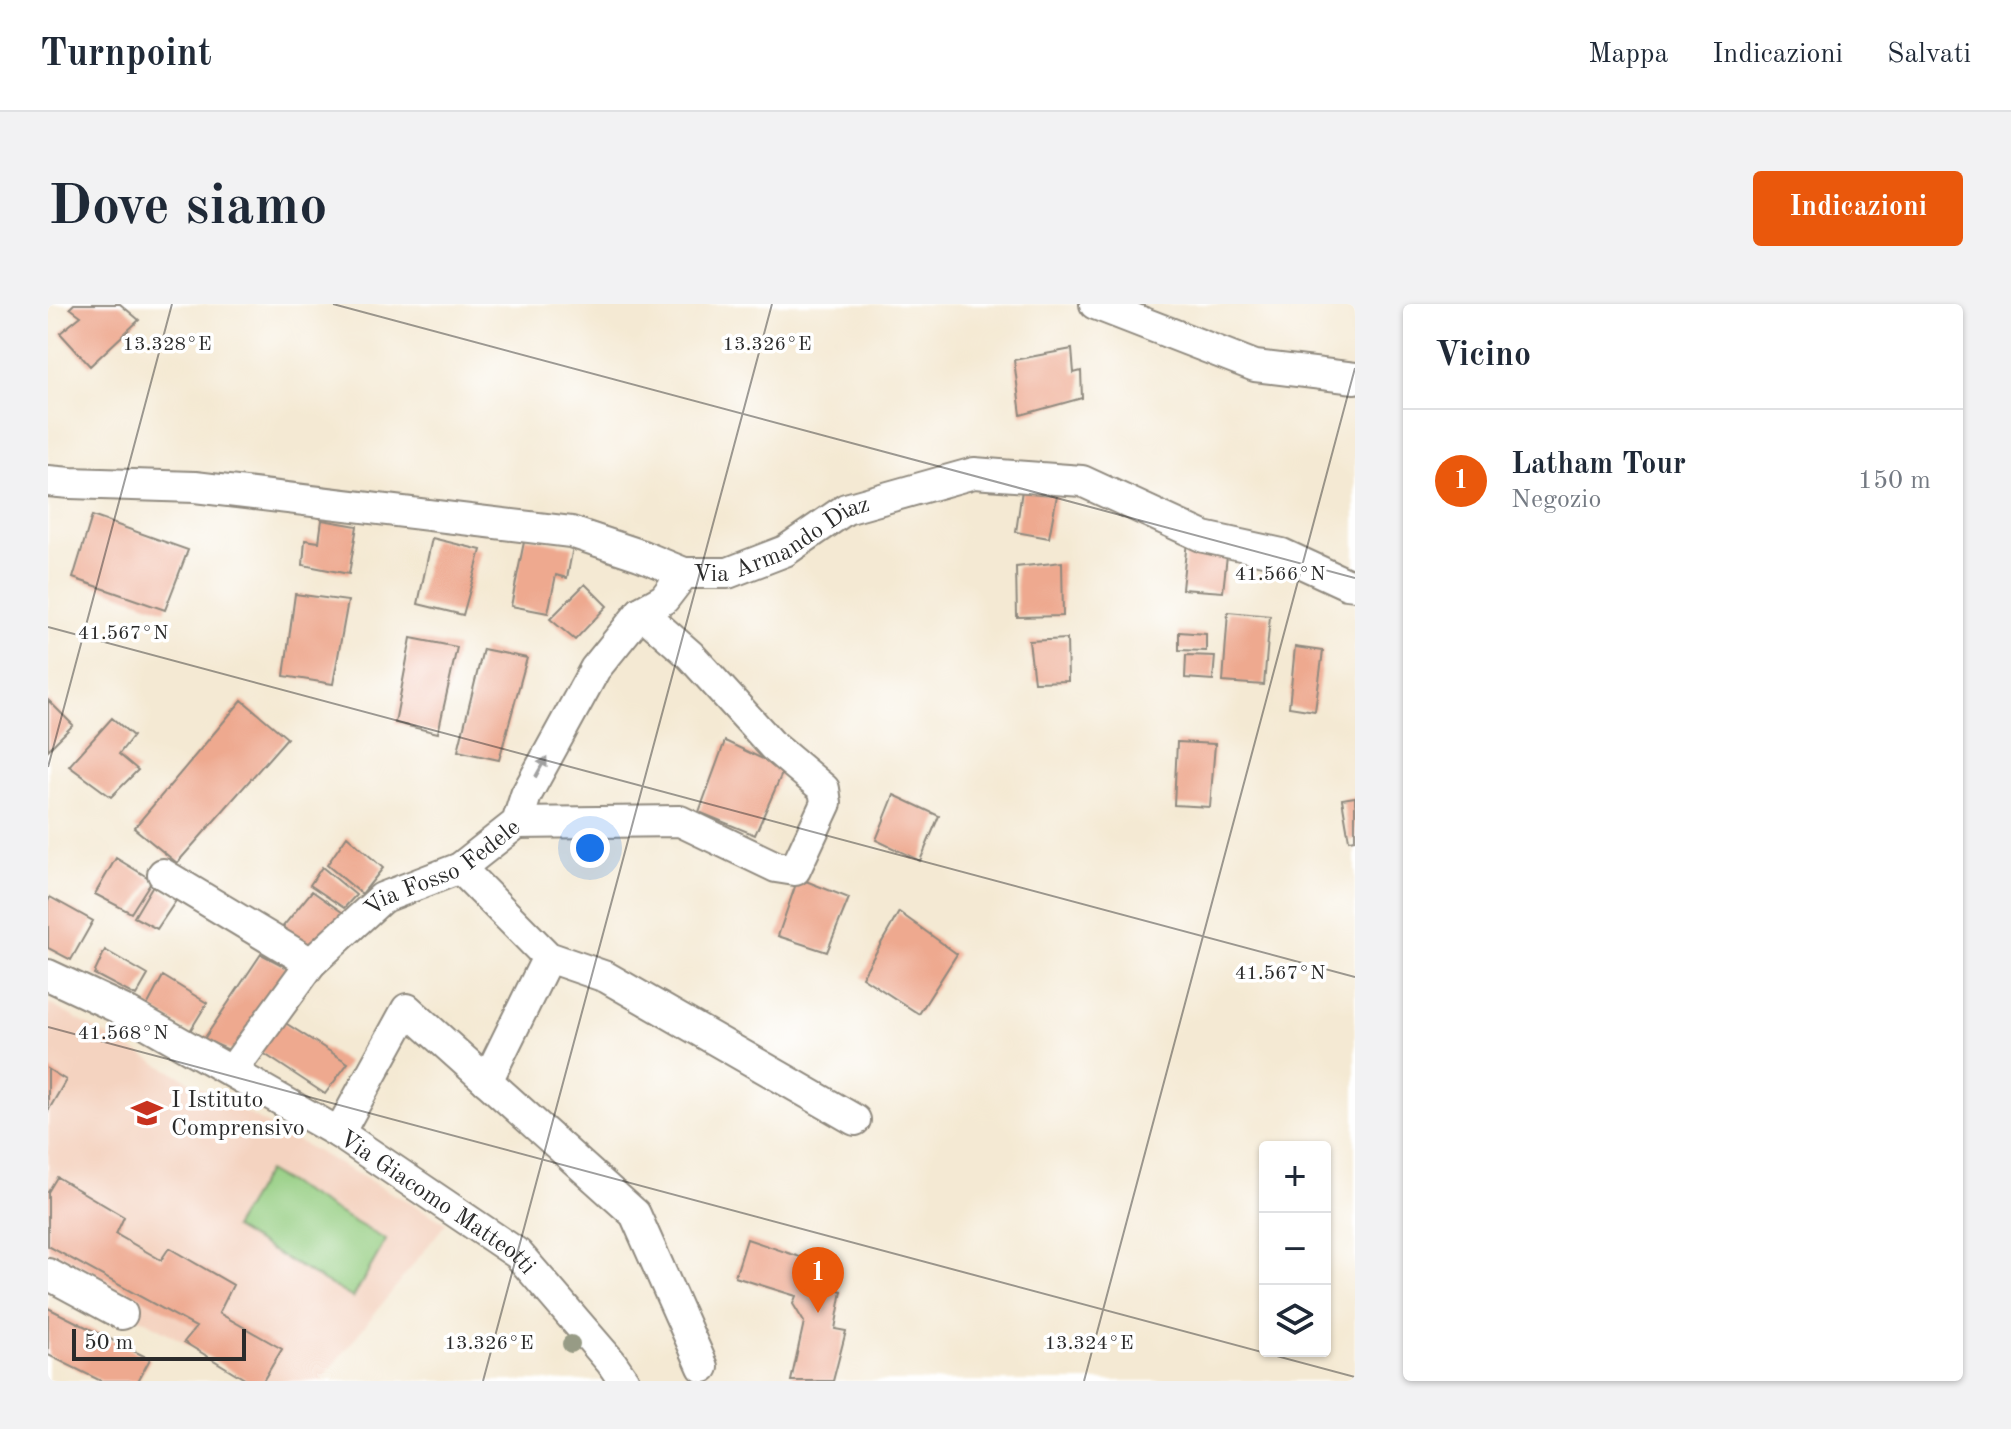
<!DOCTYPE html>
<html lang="it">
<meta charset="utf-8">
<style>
:root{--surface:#fff;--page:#f2f2f3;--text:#1f2937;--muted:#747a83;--line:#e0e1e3;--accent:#ea580c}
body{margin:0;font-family:"Old Standard TT",serif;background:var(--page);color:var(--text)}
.controls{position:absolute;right:24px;bottom:24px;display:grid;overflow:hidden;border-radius:8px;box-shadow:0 2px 6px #0004}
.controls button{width:72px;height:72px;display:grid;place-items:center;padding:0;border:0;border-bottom:2px solid var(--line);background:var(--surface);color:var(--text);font:40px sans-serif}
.scale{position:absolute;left:24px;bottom:20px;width:174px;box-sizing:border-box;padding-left:8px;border:4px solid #2b2b2b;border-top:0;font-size:22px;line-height:28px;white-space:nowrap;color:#2b2b2b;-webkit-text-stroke:6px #fff;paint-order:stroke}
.you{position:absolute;left:542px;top:544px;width:28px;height:28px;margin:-20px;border:6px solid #fff;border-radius:50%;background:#1a73e8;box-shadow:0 0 0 12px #1a73e833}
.badge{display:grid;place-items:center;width:52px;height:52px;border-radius:50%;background:var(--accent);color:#fff;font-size:26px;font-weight:700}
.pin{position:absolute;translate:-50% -66px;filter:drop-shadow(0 2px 4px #0008)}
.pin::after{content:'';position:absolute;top:42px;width:28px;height:24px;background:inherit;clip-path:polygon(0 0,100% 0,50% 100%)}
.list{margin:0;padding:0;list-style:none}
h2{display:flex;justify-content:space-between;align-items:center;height:104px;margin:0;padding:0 32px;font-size:34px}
h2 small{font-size:26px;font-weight:400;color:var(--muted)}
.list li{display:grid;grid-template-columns:52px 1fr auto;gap:24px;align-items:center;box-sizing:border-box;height:144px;padding:0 32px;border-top:2px solid var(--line)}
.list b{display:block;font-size:30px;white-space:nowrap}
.list p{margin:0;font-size:26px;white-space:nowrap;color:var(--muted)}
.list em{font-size:26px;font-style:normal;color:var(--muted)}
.icon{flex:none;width:44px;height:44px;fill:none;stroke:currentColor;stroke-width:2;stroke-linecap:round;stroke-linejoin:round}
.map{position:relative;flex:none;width:1307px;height:1077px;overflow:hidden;border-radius:8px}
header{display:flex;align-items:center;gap:48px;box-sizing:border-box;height:112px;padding:0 40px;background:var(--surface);border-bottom:2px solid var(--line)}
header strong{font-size:38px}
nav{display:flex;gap:44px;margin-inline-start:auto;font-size:28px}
.intro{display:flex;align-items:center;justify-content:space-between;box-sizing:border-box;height:192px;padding:0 48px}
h1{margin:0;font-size:56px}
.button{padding:20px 36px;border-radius:8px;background:var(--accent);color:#fff;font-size:28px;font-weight:700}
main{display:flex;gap:48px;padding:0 48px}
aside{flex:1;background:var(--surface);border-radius:8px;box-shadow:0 2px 6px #0004}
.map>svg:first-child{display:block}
</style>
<header>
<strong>Turnpoint</strong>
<nav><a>Mappa</a><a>Indicazioni</a><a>Salvati</a></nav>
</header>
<div class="intro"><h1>Dove siamo</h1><a class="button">Indicazioni</a></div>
<main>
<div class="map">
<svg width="1307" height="1077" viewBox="0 0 1307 1077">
<rect width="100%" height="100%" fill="#fff"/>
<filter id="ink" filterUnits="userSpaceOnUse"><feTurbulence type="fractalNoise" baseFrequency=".0125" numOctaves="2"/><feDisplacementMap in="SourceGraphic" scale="16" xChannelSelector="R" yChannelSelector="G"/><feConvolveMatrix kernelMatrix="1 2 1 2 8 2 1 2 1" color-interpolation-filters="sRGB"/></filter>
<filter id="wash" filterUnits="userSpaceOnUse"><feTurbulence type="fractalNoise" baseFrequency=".006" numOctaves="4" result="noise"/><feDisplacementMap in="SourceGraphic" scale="32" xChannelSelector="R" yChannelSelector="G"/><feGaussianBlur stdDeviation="1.8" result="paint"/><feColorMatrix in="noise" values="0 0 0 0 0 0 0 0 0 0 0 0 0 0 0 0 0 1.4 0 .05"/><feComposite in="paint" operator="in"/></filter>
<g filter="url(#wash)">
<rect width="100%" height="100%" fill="#f4e9d3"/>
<path fill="#f4d3c0" d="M0,699l398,220 -125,158h-73l-64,-39 -136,-74z"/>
<path fill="#95ce82" stroke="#607c56" stroke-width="2" d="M219,867l119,69 -33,58 -120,-70z"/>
<g id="blocks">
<path fill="#eea98f" d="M26,0h46l19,16 -49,46 -30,-33 21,-17 -11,-8z
M1024,45l2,24 7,-2 1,27 -61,17 -7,-55z
M974,186l35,5 -8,43 -33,-6z
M44,212l96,34 -23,60 -92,-32z
M274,216l35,6 -8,48 -46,-9 2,-25 14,2z
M477,233l48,10 -6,31 -11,-3 -8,38 -37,-7z
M384,234l49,12 -18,65 -45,-11z
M1139,237l41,5 -5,46 -41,-3z
M1014,258l1,54 -46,1 -1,-50z
M537,280l22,22 -32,34 -25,-21z
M247,290l53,7 -15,83 -49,-8z
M1180,308l42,4 -6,69 -41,-3z
M1131,328l27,2v17l-27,-1z
M363,334l46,9 -19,86 -43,-10z
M1019,335l1,42 -34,1 -5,-41z
M1247,343l28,4 -8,60 -26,-4z
M435,345l44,9 -28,102 -41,-9z
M1138,351l29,1 -2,24 -28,-2z
M0,396l25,25 -25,25z
M194,396l45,38 -110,125 -43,-35z
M64,414l21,18 -14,18 19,16 -27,27 -42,-31z
M677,437l59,28 -29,66 -56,-23z
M1129,438l38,2 -5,63 -36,-2z
M846,491l45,21 -19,45 -44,-21z
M1307,493v42l-6,1 -7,-41z
M299,532l36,32 -21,26 -35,-29z
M68,554l36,22 -21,33 -36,-19z
M274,563l34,28 -12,13 -34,-23z
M750,574l51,20 -22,54 -49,-16z
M105,581l24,14 -20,30 -23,-12z
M264,587l34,24 -33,37 -33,-22z
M2,593l43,24 -22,39 -23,-12v-46z
M851,608l58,42 -38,60 -57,-37z
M57,646l43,25 -12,21 -42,-22z
M213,650l38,20 -61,80 -34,-15z
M115,672l44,27 -17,28 -43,-25z
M228,713l72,46 -23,31 -68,-45z
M0,765l18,11 -18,31z
M9,873l67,40 -8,17 45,26 8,-12 64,37 -14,28 63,36 -19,32h-15l-64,-39 12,-15 -148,-81v-54z
M699,935l62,21 -7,19 40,12 -7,38 11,2 -13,50h-42l13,-59 -11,-18 3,-8 -61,-19z
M0,1004l102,51 -12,22h-37l-53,-26z"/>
</g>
</g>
<g filter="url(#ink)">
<use href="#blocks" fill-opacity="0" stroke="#908a7f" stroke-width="2"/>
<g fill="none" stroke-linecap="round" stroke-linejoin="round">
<defs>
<g id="minor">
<path d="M1047,0l160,62 100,12"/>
<path id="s1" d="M0,177l22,2 125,4 376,45 69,23 44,18h44l57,-22 61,-42 128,-36 108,8 122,56 78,17 65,30 8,1"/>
<path d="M469,519l163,-2 96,46 19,3 31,-67 -2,-14 -51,-43 -83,-91 -49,-43"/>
<path d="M412,564l88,89 58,20 249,143"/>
<path d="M115,570l148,89"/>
<path id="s2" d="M0,671l75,35 216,123 179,121 93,108 13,19"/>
<path id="s3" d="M184,767l79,-108 71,-65 78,-30 57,-45 9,-28 69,-126 46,-57 23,-13 20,-26"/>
<path d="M439,777l61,-124"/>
<path d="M291,829l68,-124 228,205 68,153"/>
<path d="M0,970l74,40"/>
</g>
</defs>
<use href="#minor" stroke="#908a7f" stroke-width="34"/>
<use href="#minor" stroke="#fff" stroke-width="30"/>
</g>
<circle fill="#979b85" cx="523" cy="1040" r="9"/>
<defs><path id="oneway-solid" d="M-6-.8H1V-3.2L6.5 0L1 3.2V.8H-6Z" transform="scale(2)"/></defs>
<use fill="#a0a0a0" href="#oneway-solid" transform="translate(493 463) rotate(-61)"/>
</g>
<path fill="none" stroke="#2b2b2b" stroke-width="2" stroke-opacity="0.45" d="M285,0l1022,274M0,323l1307,350M0,463l124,-463M0,723l1307,350M435,1077l289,-1077M1036,1077l271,-1013"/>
<defs>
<symbol id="school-bare" viewBox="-9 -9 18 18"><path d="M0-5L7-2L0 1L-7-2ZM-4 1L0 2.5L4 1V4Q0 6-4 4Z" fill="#c8321e" stroke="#fff" stroke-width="2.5" paint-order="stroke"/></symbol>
</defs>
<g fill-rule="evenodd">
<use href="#school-bare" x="77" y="787" width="44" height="44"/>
</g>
<g text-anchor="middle" stroke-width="7" stroke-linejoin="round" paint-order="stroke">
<g font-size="24" fill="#2b2b2b" stroke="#fff">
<text dy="8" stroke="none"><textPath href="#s1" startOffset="752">Via Armando Diaz</textPath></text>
<text dy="8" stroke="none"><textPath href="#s3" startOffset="298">Via Fosso Fedele</textPath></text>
<text dy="8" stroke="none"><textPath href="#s2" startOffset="452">Via Giacomo Matteotti</textPath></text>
</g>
<g font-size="24" fill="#2b2b2b" stroke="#fff" text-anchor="start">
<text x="123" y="803">I Istituto<tspan x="123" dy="28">Comprensivo</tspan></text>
</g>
</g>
<g font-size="20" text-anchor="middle" fill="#2b2b2b" stroke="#fff" stroke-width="7" stroke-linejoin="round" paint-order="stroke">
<text x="119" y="46">13.328°E</text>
<text x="719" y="46">13.326°E</text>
<text x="1232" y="276">41.566°N</text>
<text x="75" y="335">41.567°N</text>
<text x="1232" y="675">41.567°N</text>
<text x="75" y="735">41.568°N</text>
<text x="441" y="1045">13.326°E</text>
<text x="1041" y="1045">13.324°E</text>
</g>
</svg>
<div class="controls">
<button>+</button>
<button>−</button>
<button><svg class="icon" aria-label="layers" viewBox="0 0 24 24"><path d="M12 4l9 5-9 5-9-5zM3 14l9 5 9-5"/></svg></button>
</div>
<div class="scale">50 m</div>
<div class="you"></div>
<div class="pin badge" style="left:770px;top:1009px">1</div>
</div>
<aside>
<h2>Vicino<small></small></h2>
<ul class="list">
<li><span class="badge">1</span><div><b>Latham Tour</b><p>Negozio</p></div><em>150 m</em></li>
</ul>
</aside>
</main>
